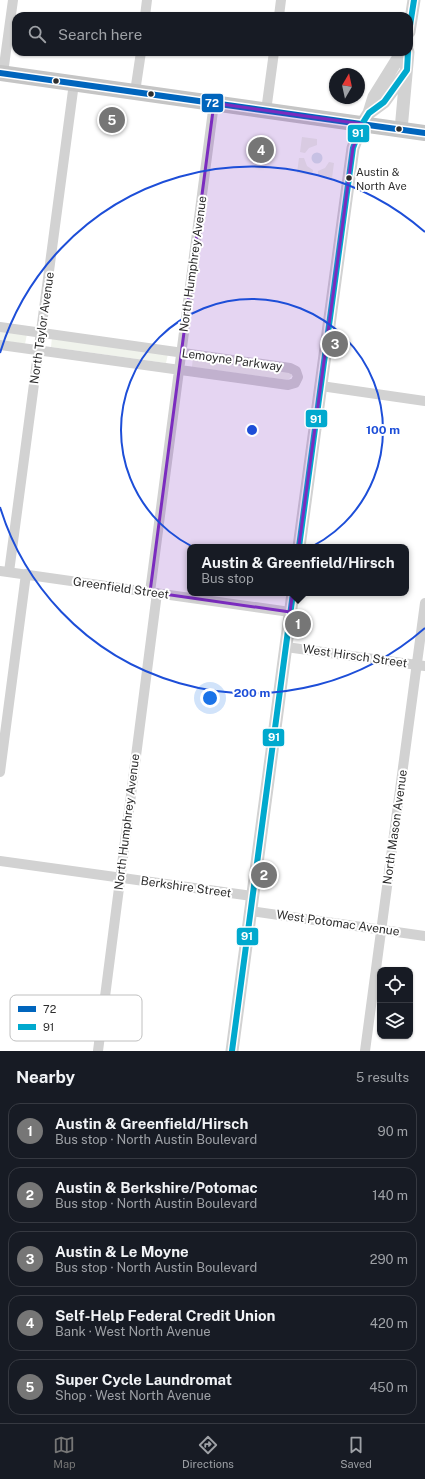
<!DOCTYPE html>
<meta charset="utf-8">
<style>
:root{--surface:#171b24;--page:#20242c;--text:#f1f3f6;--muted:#9ea1a6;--line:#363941;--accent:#767676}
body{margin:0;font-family:"Public Sans",sans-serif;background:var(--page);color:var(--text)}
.controls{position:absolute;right:12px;bottom:12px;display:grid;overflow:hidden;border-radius:8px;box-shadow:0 1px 3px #0004}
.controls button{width:36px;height:36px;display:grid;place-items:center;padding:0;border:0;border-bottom:1px solid var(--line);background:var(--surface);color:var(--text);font:20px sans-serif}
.compass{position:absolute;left:329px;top:68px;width:36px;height:36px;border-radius:50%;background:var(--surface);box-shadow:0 1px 3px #0004;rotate:9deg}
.you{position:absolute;left:210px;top:698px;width:14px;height:14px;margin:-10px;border:3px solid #fff;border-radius:50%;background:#1a73e8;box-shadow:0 0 0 6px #1a73e833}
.badge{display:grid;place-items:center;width:26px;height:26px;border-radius:50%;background:var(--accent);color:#fff;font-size:13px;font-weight:700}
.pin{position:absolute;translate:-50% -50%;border:2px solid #fff;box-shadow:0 1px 4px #0006}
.popup{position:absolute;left:187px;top:544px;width:222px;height:52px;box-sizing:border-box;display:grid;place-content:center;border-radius:8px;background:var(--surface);filter:drop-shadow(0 1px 3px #0005);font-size:13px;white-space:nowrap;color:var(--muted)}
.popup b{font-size:15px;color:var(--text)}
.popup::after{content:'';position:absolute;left:50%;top:100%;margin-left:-8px;border:8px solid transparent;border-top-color:var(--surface)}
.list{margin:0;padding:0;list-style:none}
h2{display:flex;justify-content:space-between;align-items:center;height:52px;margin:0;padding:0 16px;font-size:17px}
h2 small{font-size:13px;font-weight:400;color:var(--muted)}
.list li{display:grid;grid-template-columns:26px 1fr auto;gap:12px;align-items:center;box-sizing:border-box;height:56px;margin:0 8px 8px;padding:0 8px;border:1px solid var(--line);border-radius:12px}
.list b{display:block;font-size:15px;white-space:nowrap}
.list p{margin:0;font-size:13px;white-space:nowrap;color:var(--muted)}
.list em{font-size:13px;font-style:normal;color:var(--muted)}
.icon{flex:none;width:22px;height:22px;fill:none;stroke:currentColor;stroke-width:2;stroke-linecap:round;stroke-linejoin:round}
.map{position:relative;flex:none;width:425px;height:1051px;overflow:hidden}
.search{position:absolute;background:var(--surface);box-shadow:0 1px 3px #0004;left:12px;right:12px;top:12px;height:44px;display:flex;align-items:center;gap:10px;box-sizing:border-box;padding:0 14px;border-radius:12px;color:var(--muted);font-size:15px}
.sheet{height:372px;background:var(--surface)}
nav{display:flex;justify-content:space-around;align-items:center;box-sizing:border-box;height:56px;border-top:1px solid var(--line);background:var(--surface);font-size:11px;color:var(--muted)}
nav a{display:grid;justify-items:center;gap:2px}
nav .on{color:var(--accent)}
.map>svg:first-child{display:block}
</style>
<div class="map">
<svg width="425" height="1051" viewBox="0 0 425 1051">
<rect width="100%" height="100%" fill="#fff"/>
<path fill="#f0f3ec" d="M302,137l15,2v6l-8,3 -4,5 -5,-1z
M299,158h5l3,8 6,4 -1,5 -15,-2z
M329,162l5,1 -2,15 -14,-3v-4l7,-3z
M0,330l27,4 -2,10 -25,-4z
M52,337l116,17 -2,9 -115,-16z
M193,357l97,14 2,5 -4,4 -96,-13z"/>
<path fill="#dae6ee" d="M311.5 158a5.5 5.5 0 1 1 11 0a5.5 5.5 0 1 1-11 0Z"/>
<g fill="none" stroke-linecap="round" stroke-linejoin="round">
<path stroke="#d2d2d2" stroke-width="10" d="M145,16l2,-16
M279,16l2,-16
M3,73l10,-73
M135,92l6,-40
M266,111l8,-59
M0,327l290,41 6,3 2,6 -3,6 -7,2 -288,-40
M321,386l104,15
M0,571l290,41
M9,572l65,-489
M150,592l64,-489
M286,647l139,19
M0,772l26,-198
M0,861l252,35
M250,911l175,25
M98,1051l59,-458
M365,1051l60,-448"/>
<path stroke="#d2d2d2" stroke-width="13" d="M409,32l5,-32
M369,113l15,-11 21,-29
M401,130l7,-78
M299,547l54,-399 9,-24 7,-11 5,-16 28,-45
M232,1051l61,-458"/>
<path stroke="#c5c5c5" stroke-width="16" d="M0,73l425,60"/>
<defs>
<path id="bus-1" d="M0,73l425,60"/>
<path id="bus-2" d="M409,32l5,-32
M299,547l54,-399 9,-24 7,-11 15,-11 23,-32 1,-18
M232,1051l61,-458"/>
</defs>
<use href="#bus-1" stroke="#fff" stroke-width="9"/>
<use href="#bus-2" stroke="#fff" stroke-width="9"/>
<use href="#bus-1" stroke="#0065bd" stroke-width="6"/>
<use href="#bus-2" stroke="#00a9ce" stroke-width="6"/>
</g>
<path fill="#7b2cbf" fill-opacity="0.2" stroke="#7b2cbf" stroke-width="3" stroke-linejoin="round" d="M214,103l148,21 -9,24 -63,464 -140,-20z"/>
<g fill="none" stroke="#1d4ed8" stroke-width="2">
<circle cx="252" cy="430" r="131"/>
<path d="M425 628A263 263 0 0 1 0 507M0 353A263 263 0 0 1 425 232"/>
</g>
<g fill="#2d2d2d" stroke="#fff" stroke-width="1.5">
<circle cx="56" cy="81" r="3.5"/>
<circle cx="151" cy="94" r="3.5"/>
<circle cx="399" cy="129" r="3.5"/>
<circle cx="349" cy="178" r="3.5"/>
</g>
<g text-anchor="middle" stroke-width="4" stroke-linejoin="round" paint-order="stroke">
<g font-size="11" fill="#2d2d2d" stroke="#fff" text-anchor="start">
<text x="356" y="176">Austin &amp;<tspan x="356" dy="14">North Ave</tspan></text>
</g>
<g font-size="12" fill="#2d2d2d" stroke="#fff">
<text transform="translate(193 264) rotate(-82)" y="4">North Humphrey Avenue</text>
<text transform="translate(42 328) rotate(-82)" y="4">North Taylor Avenue</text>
<text transform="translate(232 360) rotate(8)" y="4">Lemoyne Parkway</text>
<text transform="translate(121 588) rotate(8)" y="4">Greenfield Street</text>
<text transform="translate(355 656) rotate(8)" y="4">West Hirsch Street</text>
<text transform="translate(127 822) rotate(-83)" y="4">North Humphrey Avenue</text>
<text transform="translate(395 827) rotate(-82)" y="4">North Mason Avenue</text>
<text transform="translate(186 887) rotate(8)" y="4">Berkshire Street</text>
<text transform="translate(338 923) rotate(8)" y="4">West Potomac Avenue</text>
</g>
</g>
<rect x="10" y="995" width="132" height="46" rx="6" fill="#fff" stroke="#c0c0c0" stroke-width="1"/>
<rect x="18" y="1006" width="18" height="6" fill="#0065bd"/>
<rect x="18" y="1024" width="18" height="6" fill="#00a9ce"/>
<g font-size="11" fill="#2d2d2d">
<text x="43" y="1013">72</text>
<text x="43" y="1031">91</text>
</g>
<circle cx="252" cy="430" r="6" fill="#1d4ed8" stroke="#fff" stroke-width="2"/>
<g font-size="12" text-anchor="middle" font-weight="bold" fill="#1d4ed8" stroke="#fff" stroke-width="4" stroke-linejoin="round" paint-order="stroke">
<text x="383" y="434">100 m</text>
<text x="252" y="697">200 m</text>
</g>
<g stroke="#fff" stroke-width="1.5">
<rect x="201" y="93" width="23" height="20" rx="4" fill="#0065bd"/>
<rect x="347" y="124" width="23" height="19" rx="4" fill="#00a9ce"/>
<rect x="305" y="409" width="23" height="19" rx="4" fill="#00a9ce"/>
<rect x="262" y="728" width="23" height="19" rx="4" fill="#00a9ce"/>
<rect x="236" y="927" width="23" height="19" rx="4" fill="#00a9ce"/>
</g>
<g font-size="11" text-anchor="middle" font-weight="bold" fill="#fff">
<text x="212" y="107">72</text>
<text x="358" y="137">91</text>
<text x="316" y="423">91</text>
<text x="274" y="741">91</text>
<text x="247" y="940">91</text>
</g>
</svg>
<div class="controls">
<button><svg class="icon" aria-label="locate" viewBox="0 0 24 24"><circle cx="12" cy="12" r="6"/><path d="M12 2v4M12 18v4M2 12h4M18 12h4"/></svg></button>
<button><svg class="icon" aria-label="layers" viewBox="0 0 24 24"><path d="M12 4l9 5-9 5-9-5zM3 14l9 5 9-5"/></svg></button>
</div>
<svg class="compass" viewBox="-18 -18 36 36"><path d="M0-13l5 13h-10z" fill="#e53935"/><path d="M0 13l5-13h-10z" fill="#9ea1a6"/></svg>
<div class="you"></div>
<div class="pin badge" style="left:298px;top:624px">1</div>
<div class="popup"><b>Austin &amp; Greenfield/Hirsch</b>Bus stop</div>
<div class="pin badge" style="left:264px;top:875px">2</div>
<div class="pin badge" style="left:335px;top:344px">3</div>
<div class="pin badge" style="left:261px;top:150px">4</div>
<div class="pin badge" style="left:112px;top:120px">5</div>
<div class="search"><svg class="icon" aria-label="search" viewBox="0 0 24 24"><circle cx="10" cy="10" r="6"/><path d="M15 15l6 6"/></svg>Search here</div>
</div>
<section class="sheet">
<h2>Nearby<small>5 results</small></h2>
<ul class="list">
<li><span class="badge">1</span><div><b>Austin &amp; Greenfield/Hirsch</b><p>Bus stop · North Austin Boulevard</p></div><em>90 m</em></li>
<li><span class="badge">2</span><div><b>Austin &amp; Berkshire/Potomac</b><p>Bus stop · North Austin Boulevard</p></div><em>140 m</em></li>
<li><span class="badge">3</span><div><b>Austin &amp; Le Moyne</b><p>Bus stop · North Austin Boulevard</p></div><em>290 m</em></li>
<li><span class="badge">4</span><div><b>Self-Help Federal Credit Union</b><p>Bank · West North Avenue</p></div><em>420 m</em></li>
<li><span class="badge">5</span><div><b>Super Cycle Laundromat</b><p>Shop · West North Avenue</p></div><em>450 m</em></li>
</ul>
</section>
<nav>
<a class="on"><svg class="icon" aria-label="map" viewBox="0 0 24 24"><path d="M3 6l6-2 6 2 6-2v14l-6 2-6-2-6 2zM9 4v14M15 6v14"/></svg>Map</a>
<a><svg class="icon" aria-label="directions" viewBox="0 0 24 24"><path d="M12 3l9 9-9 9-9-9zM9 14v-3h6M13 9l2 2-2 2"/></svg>Directions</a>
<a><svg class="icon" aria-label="saved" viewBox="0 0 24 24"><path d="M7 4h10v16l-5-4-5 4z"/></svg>Saved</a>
</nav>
